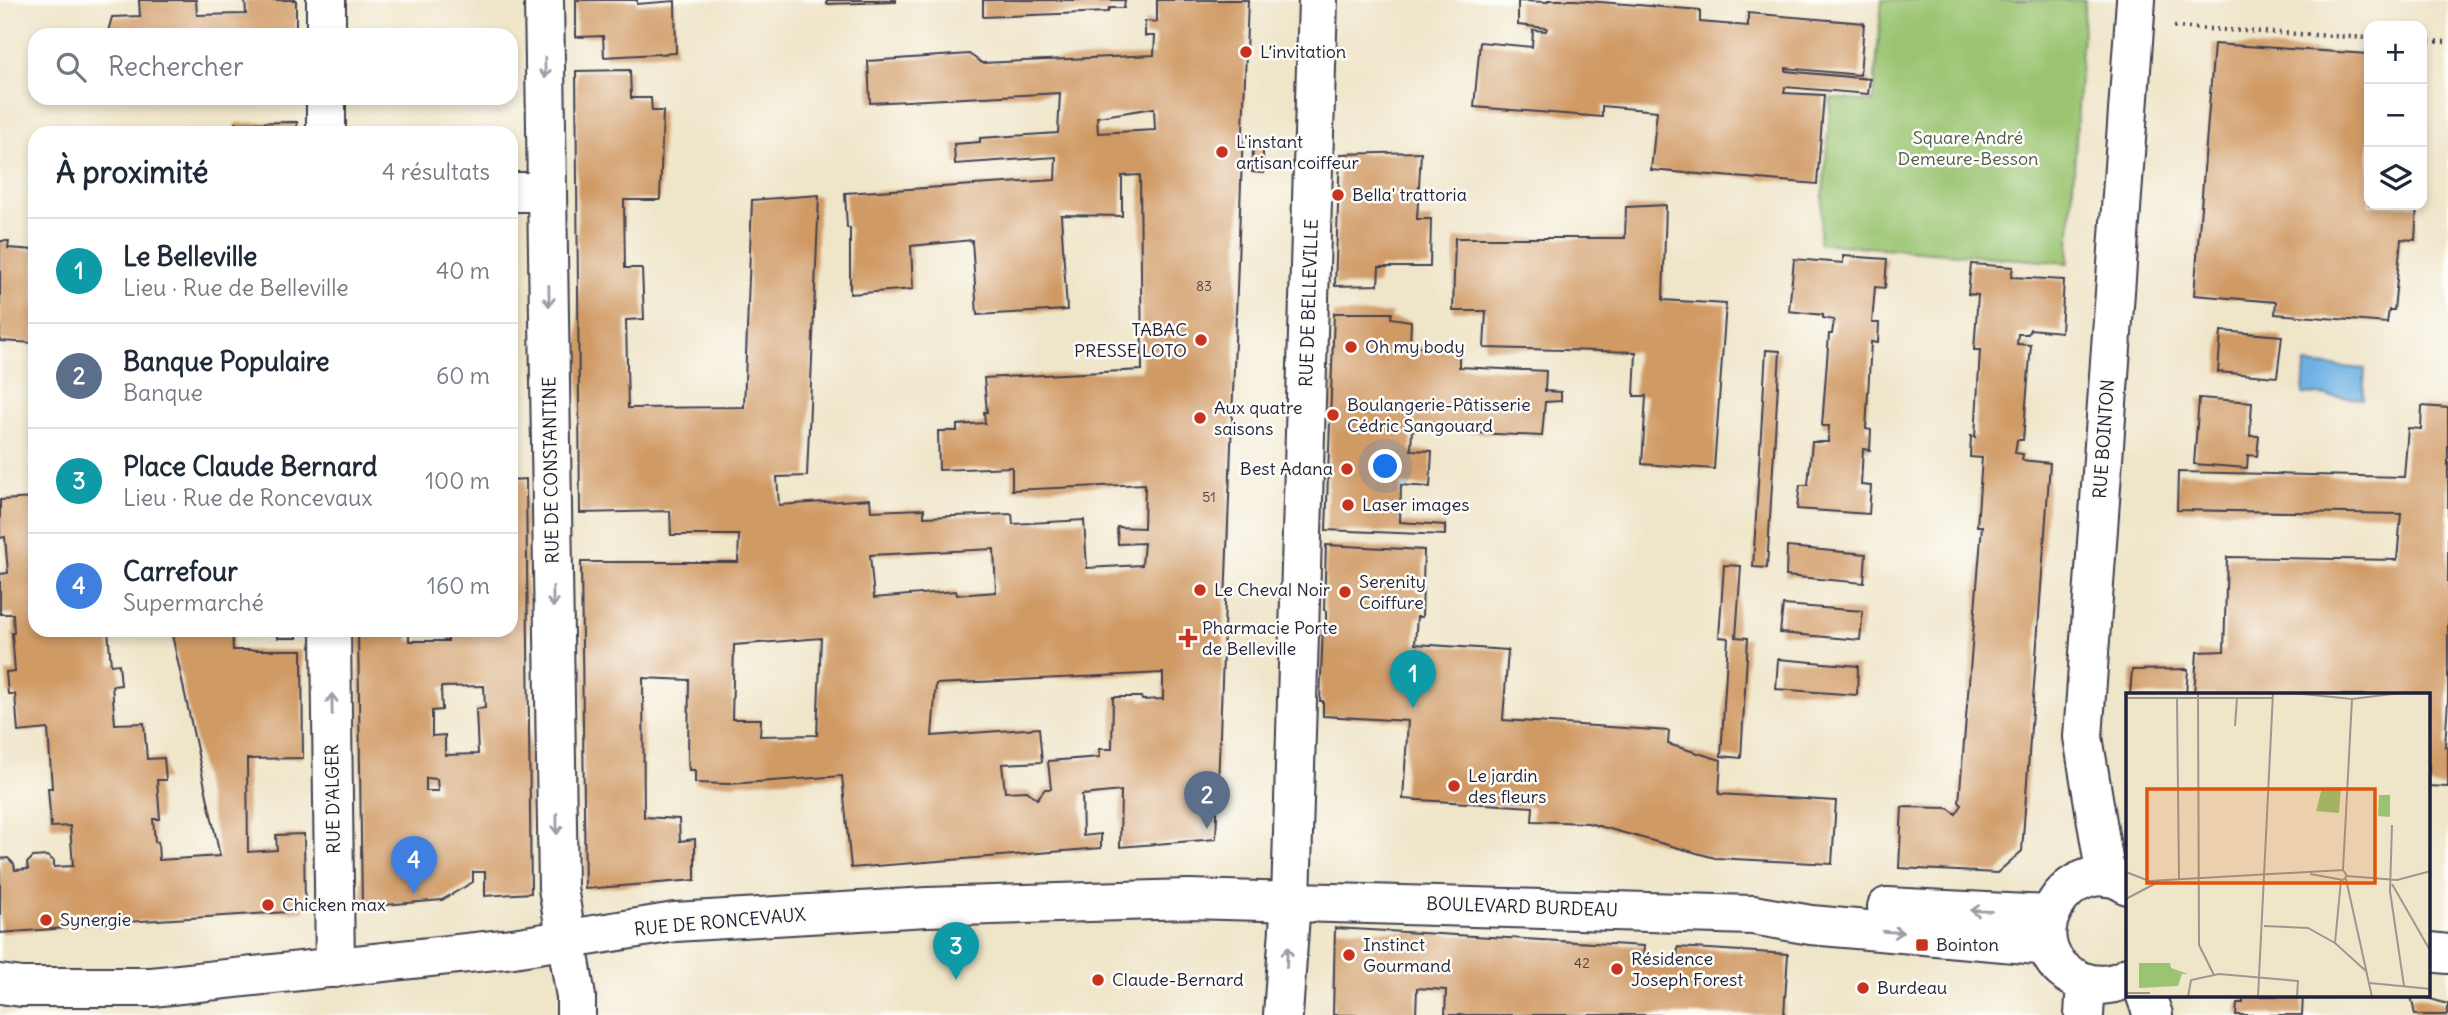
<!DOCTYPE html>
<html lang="fr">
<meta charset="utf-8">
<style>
:root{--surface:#fff;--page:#f2f2f3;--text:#1f2937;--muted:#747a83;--line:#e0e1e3;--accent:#c8321e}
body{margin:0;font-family:Delius,sans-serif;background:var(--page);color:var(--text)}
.controls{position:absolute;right:21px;top:21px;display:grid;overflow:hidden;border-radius:14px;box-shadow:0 4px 10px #0003}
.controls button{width:63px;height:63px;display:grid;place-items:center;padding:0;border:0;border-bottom:2px solid var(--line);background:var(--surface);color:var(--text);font:35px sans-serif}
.you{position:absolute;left:1386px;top:467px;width:24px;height:24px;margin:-18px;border:5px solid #fff;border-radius:50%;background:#1a73e8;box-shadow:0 0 0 10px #1a73e833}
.badge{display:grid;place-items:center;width:46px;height:46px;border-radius:50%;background:var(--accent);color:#fff;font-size:23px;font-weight:700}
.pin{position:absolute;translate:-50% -58px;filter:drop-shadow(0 2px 4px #0008)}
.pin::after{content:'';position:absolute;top:37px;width:24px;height:21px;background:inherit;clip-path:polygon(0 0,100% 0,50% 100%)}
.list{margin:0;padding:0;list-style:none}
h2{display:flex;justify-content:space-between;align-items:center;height:91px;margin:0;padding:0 28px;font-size:30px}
h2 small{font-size:23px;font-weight:400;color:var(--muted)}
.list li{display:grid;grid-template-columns:46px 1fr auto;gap:21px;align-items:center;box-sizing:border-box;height:105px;padding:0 28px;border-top:2px solid var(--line)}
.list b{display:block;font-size:26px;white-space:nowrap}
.list p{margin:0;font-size:23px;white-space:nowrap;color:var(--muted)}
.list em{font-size:23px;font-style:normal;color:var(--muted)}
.icon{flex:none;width:38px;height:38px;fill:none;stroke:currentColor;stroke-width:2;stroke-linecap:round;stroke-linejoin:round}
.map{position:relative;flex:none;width:2448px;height:1015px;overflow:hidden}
.search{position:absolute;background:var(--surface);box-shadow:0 4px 10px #0003;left:28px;top:28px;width:490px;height:77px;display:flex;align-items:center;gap:18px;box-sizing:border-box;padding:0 24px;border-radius:21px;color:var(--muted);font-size:26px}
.panel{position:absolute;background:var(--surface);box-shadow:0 4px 10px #0003;left:28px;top:126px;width:490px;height:511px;border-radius:21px}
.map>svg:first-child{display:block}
</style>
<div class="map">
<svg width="2448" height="1015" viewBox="0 0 2448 1015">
<rect width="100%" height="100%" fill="#fdfcf7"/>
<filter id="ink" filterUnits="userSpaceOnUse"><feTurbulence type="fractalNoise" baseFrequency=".0143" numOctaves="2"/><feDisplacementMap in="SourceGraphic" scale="14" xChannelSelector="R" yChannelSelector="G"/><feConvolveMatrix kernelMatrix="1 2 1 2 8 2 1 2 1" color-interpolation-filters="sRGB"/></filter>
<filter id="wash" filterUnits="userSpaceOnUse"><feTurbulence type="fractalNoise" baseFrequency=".00686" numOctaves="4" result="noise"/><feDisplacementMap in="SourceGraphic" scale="28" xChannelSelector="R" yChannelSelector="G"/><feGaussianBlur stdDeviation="1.57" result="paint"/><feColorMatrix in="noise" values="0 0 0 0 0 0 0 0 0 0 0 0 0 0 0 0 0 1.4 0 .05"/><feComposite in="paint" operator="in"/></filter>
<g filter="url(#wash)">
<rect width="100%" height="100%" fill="#efe5c9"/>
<path fill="#9ac471" stroke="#5e7356" stroke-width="2" d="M1882,0h203l-17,263 -249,-20 12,-145 42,4z"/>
<path fill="#6db1e3" stroke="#486a8f" stroke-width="2" d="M2305,364l60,5 -2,30 -60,-5z"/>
<g id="blocks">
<path fill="#d09a65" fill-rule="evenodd" d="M139,0h57l1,15 49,-1 -1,-14h51v35h-189l5,-18 28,-1z
M576,0h61v4l38,-3 1,52 -72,4 -1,-21 -27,1z
M827,0h69v2l-69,2z
M983,0h142l-1,8h-15l-1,4 -125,5z
M1157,0h91l-32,839 -96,8 1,-56 -39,4 1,41 18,-2v14l-250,20 -9,-92 -113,8 -34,-1v-13h-6l-1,-14 1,-76 -46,-2 1,139 35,2 1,22 15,-2v41l-110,9 -4,-327h157l1,-27h-68l-1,-24 -90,2 -4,-442 54,-1 1,28h20l1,13h11l-3,89h-36l1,68h17l2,51 -18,1 2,88 116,-1 8,-207 67,-5 -12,281 -30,1 2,28 91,-6 1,12 53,-2v8l88,-3 1,10 71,-4 3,48 55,-3 2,-22 -26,1 -1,-17 27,1 1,-44 -133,6v-23l-73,3 -1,-39h19v-6l28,-2 -1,-11h3l-3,-34 158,-8 -2,-195 -18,1v40l-61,-1 6,95 -90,5 -5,-75 -61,6 2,43 -63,5v-66h-3l-2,-35 210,-13 1,-23 -101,7 -1,-20 26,-2v-4l78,-5 2,-40 -190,10 -2,-42 101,-7 13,9 172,-8 1,-19h-10v-15l12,1zM1154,108l1,22 -57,3 -1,-16zM994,549l2,43 -39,3 -1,-4 -82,7 -4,-43zM821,638l-4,97 -57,1 1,-17h-29l2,-74zM1163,673v26l-21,1 -1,-3h-28l-1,52h-13l1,8 -52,4 3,28h-6l-8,10 -10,-8 -22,1 -3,-28 40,-2 -3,-34 -107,8 4,-52z
M1548,0h27l125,10v12l48,4v-13l116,10 -4,52 -74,-7v3l84,8 -2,15 -83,-7 -1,6 40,2 -7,89 -166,-14 6,-59 -55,-5v11l-128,-10 6,-65 52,5 1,-17 13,1 1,-3 -29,-3v-24l30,1z
M2214,44l155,10v151h48l-2,35 -14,-1 -7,71h-5l-2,13 -112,-9 1,-12 -82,-7z
M297,122v11h-62v-10z
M1253,148h10v25l-11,-1z
M1421,152l-4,67h14l-1,48h-51l-1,18 -43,1 5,-132z
M1666,205l-3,95 63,4 -12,165 -72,-5 4,-68h-12l2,-44 -152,-4 2,-37h-33l2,-73h170l1,-31z
M0,241h9l-1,7 27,2v93l-35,-2z
M1843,256l44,3 -2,29 -10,-1 -3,36h7l-1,20 -7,-1 -5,87 5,1 -1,20 -7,-1 -2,36 10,1 -2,28 -72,-5 3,-24h8l4,-43h16l1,-16h-7l7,-92h3l2,-14 -11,-2v-3l-34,-4 5,-52 49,4z
M1971,264l42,3 -2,10 53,3 -3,52 -31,-3 -2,5h-10l-1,10 14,1 -8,95h-6l-2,13 8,1 -1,6 28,3 -28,388 -25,22 -98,-5 3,-61 46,1 8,6 6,-9 -3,-3 23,-276h-5l5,-68 -12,-1 1,-21 4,1 5,-87h-6l4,-55 -10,-1z
M1334,313h58l-1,5 20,3 -1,25 49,3v18l87,4 -1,20 16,1v9l-16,1 -3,34 -130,-6 -1,20 21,1 -2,36 -29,-2 -1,37 45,3v10l-119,-5z
M2221,331l61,5 -5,41 -59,-5z
M1766,350l14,1 -13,217 -14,-1z
M2199,398l53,4 -2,34h9l-2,20 -9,-1 -1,13 -53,-4z
M2422,406l26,2v292l-3,47h3v40l-19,-1v-91h-235l3,-43 27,-1 3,-94 170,3 4,-46 -224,-4 1,-38 226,5 4,-49 13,1z
M526,479l5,414 -46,3v-24h-12v10l-31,18 -80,7 -4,-277h51v11h39v-11h63v-150zM484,686l1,22 -9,1 2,45 -33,1v-20l-13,1v-25l10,-1 -1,-23zM426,778l11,1 1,12h-12z
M35,498v132h73l3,35 8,-1 2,21 -9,1 3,38 29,-1 3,36 17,-1 2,22h-9l3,39h-7l2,23h3l1,18 61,-4 -49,-226h61l1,20h69l1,108 -56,1 1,93 29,-2 -1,-15 28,-1 1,77 -213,13 -26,2v2l-66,5v-74l8,-1 6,6 1,6 13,-1 -1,-6 6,-6 14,-1 7,5v6l19,-1 -3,-40 -19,1 -3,-39h4l-4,-59 -30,3 -3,-38h-7l-2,-22 9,-1 -3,-38h2l-1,-19h-13v-40l8,-1 -3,-36 -5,1v-38z
M1326,545l98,5 -2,67h-5l-2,27 93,6 -5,70 166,11 -1,13 53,16 -2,34 117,7 -4,63 -117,-6 -127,-35 -56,-2 1,-14 -130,-8 5,-78 -85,-5v-15h-3l3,-76h3v-15h-2z
M1787,547l79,7 -2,29 -78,-7z
M1724,565l17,1 -5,71 12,1 -7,120 -20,-2 7,-118 -9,-1z
M1783,605l80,6 -3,29 -80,-7z
M278,630h19v8h-19z
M1778,659l80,7 -1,29 -81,-6z
M2188,669l-2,26h-56l2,-25z
M1335,928l309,18 -1,14 34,2 1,-15 110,7 -4,61h-339l1,-25 -29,-2 -1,27h-83z
M2243,996h60l-1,19h-66l1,-12h6z
M2411,996h9l28,8v11h-33z"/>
</g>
</g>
<g filter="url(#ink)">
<use href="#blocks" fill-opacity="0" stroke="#413f50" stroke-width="2"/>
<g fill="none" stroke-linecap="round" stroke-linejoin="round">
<defs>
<path id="minor" d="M544,0l14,888 18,109v18
M326,35v-35
M326,133v-35
M511,192h36
M331,630l4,338
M2106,877l-23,-140 53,-737
M2146,996l7,19
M2084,1015l2,-32"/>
<path id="secondary" d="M2128,885c-58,-39 -123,64 -47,96 15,6 33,5 47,-4
M1887,907l162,8
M2429,952l19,2
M0,984l22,3h130l361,-39 162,-26 252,-15 261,-8 565,16 58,10 237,21
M1283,1015l8,-115 27,-900"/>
</defs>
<use href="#minor" stroke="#413f50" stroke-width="42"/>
<use href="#secondary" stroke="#413f50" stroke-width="42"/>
<path stroke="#413f50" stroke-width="4.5" stroke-dasharray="2 5" stroke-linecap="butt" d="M2174,27l195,11
M2422,41l26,1"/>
<use href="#minor" stroke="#fff" stroke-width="38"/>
<use href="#secondary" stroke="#fff" stroke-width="38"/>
</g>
<defs><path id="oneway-shaft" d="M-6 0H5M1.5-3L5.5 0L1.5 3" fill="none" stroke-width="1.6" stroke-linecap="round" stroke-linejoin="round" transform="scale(1.75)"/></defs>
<g stroke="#9c9ca7">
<use href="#oneway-shaft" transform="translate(545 68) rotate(89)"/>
<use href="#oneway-shaft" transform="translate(549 296) rotate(89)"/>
<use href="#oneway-shaft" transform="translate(553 597) rotate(89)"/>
<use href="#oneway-shaft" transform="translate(332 704) rotate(-91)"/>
<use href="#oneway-shaft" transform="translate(557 824) rotate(89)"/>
<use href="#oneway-shaft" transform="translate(1981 911) rotate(-178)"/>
<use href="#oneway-shaft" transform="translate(1893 932) rotate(4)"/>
<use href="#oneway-shaft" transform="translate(1287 957) rotate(-87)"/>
</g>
</g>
<g fill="#c8321e" stroke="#fdfcf7" stroke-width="2.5">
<circle cx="1246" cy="52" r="7"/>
<circle cx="1222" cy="152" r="7"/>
<circle cx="1338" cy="195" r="7"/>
<circle cx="1201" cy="340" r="7"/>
<circle cx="1351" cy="347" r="7"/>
<circle cx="1333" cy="415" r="7"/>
<circle cx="1200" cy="418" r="7"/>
<circle cx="1347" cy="469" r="7"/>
<circle cx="1348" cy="505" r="7"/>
<circle cx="1200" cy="590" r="7"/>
<circle cx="1345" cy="592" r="7"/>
<path d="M1184.5 627.5h7v7h7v7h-7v7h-7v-7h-7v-7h7z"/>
<circle cx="1454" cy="786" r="7"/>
<circle cx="268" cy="905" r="7"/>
<circle cx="46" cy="920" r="7"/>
<rect x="1915" y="938" width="14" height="14" rx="3.5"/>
<circle cx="1349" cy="955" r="7"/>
<circle cx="1617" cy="969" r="7"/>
<circle cx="1098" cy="980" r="7"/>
<circle cx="1863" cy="988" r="7"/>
</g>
<g text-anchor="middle" stroke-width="5" stroke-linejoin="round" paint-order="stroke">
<g font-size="14" fill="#4e4046">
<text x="1204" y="291">83</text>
<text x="1209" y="502">51</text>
<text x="1582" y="968">42</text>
</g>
<g font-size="18" fill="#22223b" stroke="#fdfcf7" text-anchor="start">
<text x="1260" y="58">L’invitation</text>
<text x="1236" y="148">L'instant<tspan x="1236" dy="21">artisan coiffeur</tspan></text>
<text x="1352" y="201">Bella' trattoria</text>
<text x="1187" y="336" text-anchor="end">TABAC<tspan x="1187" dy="21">PRESSE LOTO</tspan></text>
<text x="1365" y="353">Oh my body</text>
<text x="1347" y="411">Boulangerie-Pâtisserie<tspan x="1347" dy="21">Cédric Sangouard</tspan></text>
<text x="1214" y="414">Aux quatre<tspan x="1214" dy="21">saisons</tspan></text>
<text x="1333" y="475" text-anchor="end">Best Adana</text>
<text x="1362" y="511">Laser images</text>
<text x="1359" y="588">Serenity<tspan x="1359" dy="21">Coiffure</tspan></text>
<text x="1214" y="596">Le Cheval Noir</text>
<text x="1202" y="634">Pharmacie Porte<tspan x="1202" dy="21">de Belleville</tspan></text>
<text x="1468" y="782">Le jardin<tspan x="1468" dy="21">des fleurs</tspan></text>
<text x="282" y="911">Chicken max</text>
<text x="60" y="926">Synergie</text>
<text x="1363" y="951">Instinct<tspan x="1363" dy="21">Gourmand</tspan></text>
<text x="1936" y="951">Bointon</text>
<text x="1631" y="965">Résidence<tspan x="1631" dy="21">Joseph Forest</tspan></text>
<text x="1112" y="986">Claude-Bernard</text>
<text x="1877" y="994">Burdeau</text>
</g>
<g font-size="18" fill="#4c5b4e" stroke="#fdfcf7">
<text x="1968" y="144">Square André<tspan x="1968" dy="21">Demeure-Besson</tspan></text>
</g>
<g font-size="18" fill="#22223b" stroke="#fdfcf7">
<text transform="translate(1309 303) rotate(-88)" y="6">RUE DE BELLEVILLE</text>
<text transform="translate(2104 439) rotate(-86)" y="6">RUE BOINTON</text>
<text transform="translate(551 470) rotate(-91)" y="6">RUE DE CONSTANTINE</text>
<text transform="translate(333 799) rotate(-91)" y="6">RUE D'ALGER</text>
<text transform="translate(1522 907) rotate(2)" y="6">BOULEVARD BURDEAU</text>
<text transform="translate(720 922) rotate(-5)" y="6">RUE DE RONCEVAUX</text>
</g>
</g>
<g transform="translate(2126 693)">
<rect width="304" height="304" fill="#efe5c9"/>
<path d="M215,94l-2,26 -23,-2 6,-23zM253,102h11v22l-12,-1zM13,270h31l1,5 17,6h-6l-4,12 -39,2z" fill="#9ac471"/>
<path fill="none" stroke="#9d9790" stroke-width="2" d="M72,0l1,252 15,30M167,0l59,6 48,-6M0,5h147M51,5l2,181M109,33l2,-28M266,132l-2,66 14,95M217,177l9,-171M0,179l23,9 194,-11 4,6 -4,4 -33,-6M221,183l50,4 34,-9M220,186l26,118M266,191l39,68M0,206l34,-18M138,233l44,2 27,15 32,29M209,250l6,-63M244,290l61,6M0,300h24M62,304l3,-17 28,-6 79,7 -1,16M132,304l15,-304"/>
<path fill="#de560e" fill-opacity="0.15" stroke="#de560e" stroke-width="3.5" d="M21,96h228v94h-228z"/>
<rect width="304" height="304" fill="none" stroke="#22223b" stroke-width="3.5"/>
</g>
</svg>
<div class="controls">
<button>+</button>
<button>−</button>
<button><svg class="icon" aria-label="layers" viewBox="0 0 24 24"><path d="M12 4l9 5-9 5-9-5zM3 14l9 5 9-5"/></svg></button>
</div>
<div class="you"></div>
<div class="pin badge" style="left:1413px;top:708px;background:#0f9aa8">1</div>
<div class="pin badge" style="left:1207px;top:829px;background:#5c6f8a">2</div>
<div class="pin badge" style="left:956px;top:980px;background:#0f9aa8">3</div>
<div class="pin badge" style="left:414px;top:894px;background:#3f7fe0">4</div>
<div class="search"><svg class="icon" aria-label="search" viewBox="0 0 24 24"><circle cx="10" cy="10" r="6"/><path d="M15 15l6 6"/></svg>Rechercher</div>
<section class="panel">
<h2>À proximité<small>4 résultats</small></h2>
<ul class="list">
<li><span class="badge" style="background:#0f9aa8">1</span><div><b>Le Belleville</b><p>Lieu · Rue de Belleville</p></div><em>40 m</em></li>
<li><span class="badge" style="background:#5c6f8a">2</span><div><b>Banque Populaire</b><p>Banque</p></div><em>60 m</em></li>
<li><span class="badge" style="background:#0f9aa8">3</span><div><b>Place Claude Bernard</b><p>Lieu · Rue de Roncevaux</p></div><em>100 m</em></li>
<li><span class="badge" style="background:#3f7fe0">4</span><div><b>Carrefour</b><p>Supermarché</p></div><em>160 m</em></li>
</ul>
</section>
</div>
